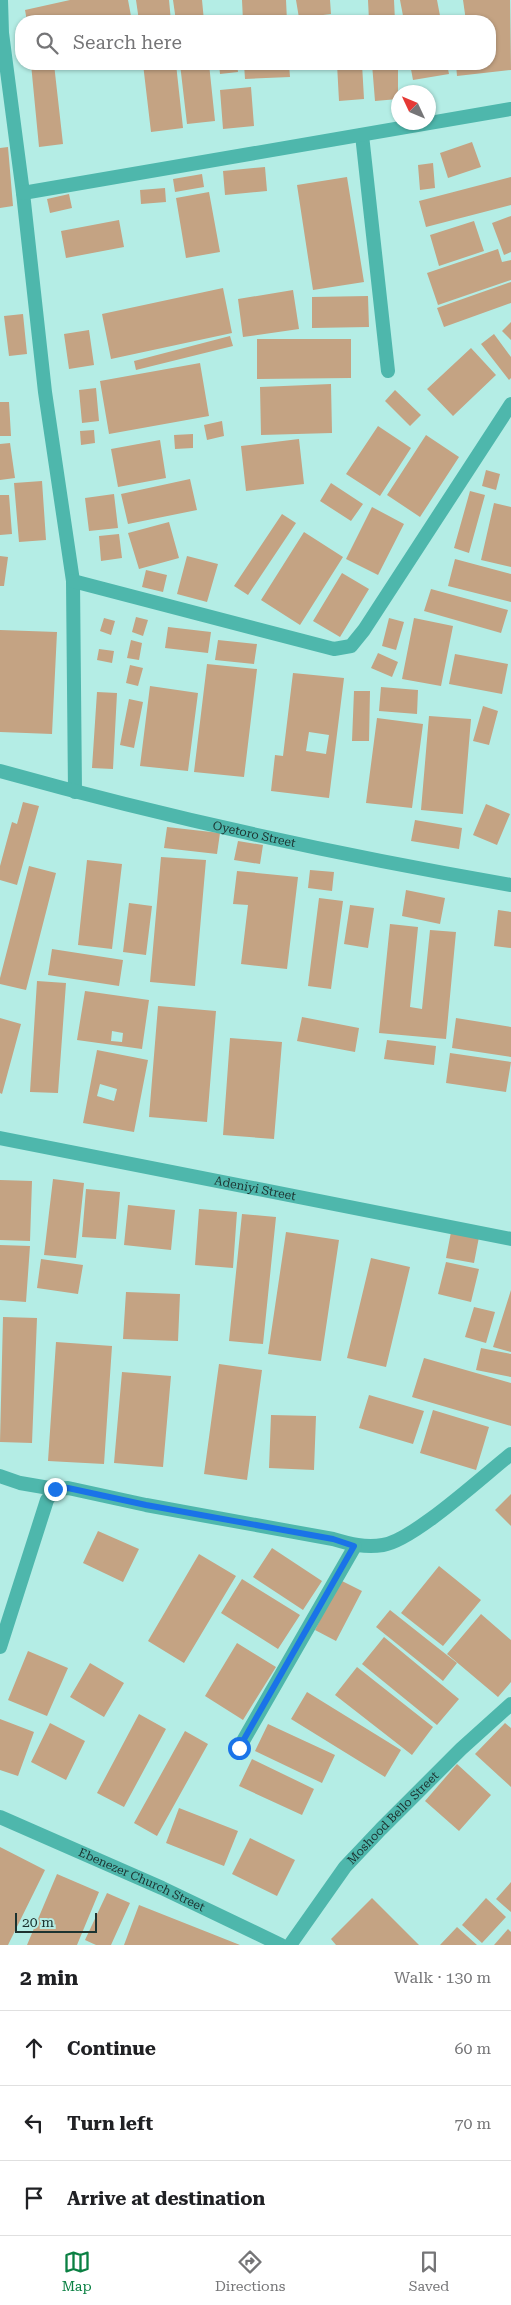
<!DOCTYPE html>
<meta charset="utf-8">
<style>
:root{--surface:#fff;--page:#f6f6f6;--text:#202124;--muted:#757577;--line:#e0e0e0;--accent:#0b8043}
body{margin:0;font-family:"Roboto Serif",serif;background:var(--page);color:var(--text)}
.compass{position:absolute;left:391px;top:85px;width:45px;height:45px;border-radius:50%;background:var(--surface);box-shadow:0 1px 4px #0004;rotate:314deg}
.scale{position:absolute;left:15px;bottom:12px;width:82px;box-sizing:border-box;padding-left:5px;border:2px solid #1c3330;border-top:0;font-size:14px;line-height:18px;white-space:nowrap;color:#1c3330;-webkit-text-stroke:4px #b4ede5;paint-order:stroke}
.stop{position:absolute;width:15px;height:15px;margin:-11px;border:4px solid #1a73e8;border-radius:50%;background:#fff}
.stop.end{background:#1a73e8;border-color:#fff;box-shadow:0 1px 5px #0008}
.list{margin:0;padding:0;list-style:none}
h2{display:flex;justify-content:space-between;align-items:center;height:65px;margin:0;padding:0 20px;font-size:21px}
h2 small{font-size:16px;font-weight:400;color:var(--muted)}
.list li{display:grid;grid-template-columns:32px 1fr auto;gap:15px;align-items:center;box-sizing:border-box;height:75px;padding:0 20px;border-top:1px solid var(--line)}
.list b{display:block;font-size:19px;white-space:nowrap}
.list em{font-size:16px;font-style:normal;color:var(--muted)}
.icon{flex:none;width:28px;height:28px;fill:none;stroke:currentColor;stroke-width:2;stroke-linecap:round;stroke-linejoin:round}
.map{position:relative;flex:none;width:511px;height:1945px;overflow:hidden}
.search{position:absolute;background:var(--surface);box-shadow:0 1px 4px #0004;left:15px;right:15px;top:15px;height:55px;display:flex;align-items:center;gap:12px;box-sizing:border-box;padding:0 18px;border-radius:20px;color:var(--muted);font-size:19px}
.sheet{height:290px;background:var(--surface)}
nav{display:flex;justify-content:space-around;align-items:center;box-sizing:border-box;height:70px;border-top:1px solid var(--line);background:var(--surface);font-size:14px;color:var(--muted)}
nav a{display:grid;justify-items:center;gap:2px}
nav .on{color:var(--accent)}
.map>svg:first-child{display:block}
</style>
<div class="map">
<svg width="511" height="1945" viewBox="0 0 511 1945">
<rect width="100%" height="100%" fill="#b4ede5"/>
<path fill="#c4a383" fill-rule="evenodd" d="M70,0h58l3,16 -25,5h-79l-2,-11z
M136,0h33l2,21h-32z
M173,0h29l2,21h-28z
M242,0h44l1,21h-44z
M296,0h34l1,14 -32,4z
M368,0h26l1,21h-26z
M400,0h37l4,21h-37z
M463,0h47l1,70 -54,6 -1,-12h34v-43h-24z
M31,64h23l9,80 -24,3z
M143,64h33l7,64 -32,4z
M180,64h29l6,57 -28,3z
M219,64h18l1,8 -18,2z
M244,64h45l1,13 -45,2z
M337,64h25l2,35 -25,2z
M372,64h26v35l-23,2z
M410,64h37l2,10 -36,6z
M251,87l3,39 -31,3 -3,-39z
M472,142l9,25 -33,11 -8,-25z
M8,147l5,59 -13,2v-60z
M433,163l2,25 -15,2 -2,-25z
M265,167l2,24 -42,4 -2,-24z
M202,174l2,13 -29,5 -2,-13z
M347,177l17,105 -51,8 -16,-105z
M511,177v28l-85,22 -7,-26z
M165,188l1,14 -25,2 -1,-14z
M209,192l11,60 -34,6 -10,-60z
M69,194l3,14 -22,5 -3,-14z
M511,216v36l-7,3 -12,-32z
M119,220l5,27 -58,11 -5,-27z
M474,221l10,30 -45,15 -9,-31z
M498,249l4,13 9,-2v20l-73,25 -11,-32z
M511,282v21l-67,24 -7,-19z
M223,288l9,45 -121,26 -9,-45z
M293,290l6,39 -56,8 -5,-38z
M368,296l1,31 -57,1v-31z
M23,314l4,40 -18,2 -5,-40z
M511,322v18l-9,-9z
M89,330l5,35 -25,4 -5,-35z
M494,334l17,23v21l-2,2 -28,-36z
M230,336l3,10 -97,24 -2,-9z
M257,339h94v39l-94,1z
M471,348l25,27 -43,41 -26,-27z
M200,363l9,53 -100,18 -9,-53z
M331,384l1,49 -71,2 -1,-48z
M96,388l3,33 -17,2 -3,-33z
M395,390l26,25 -11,11 -25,-25z
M0,402h9l2,34h-11z
M222,421l2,15 -17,4 -3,-15z
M378,426l33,22 -31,48 -34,-22z
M94,430l1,13 -14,2 -1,-14z
M193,434v14l-18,1 -1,-14z
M426,435l33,22 -39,60 -33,-22z
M299,439l5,45 -58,7 -5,-45z
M160,440l6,38 -48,9 -7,-38z
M10,443l5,35 -15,2v-36z
M486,470l14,4 -4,16 -14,-4z
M190,479l7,31 -69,14 -7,-30z
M42,481l4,59 -27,2 -5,-59z
M331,483l32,21 -12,17 -31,-20z
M470,491l15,4 -16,58 -15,-5z
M114,494l4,34 -29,3 -4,-33z
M0,495h9l3,39 -12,1z
M494,503l17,4v60l-30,-7z
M372,507l32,17 -26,51 -32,-16z
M282,514l14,9 -48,72 -14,-9z
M169,522l10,36 -40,11 -11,-36z
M304,532l39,25 -43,68 -39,-25z
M119,534l3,24 -21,3 -2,-25z
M0,556l8,1 -4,29h-4z
M187,556l31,8 -11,38 -30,-8z
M455,559l56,15v28l-63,-16z
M146,570l21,5 -4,17 -21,-5z
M342,573l27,16 -29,48 -27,-16z
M431,589l77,21 -7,23 -77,-22z
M136,617l12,3 -5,16 -11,-4z
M104,618l11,3 -4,14 -11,-4z
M389,618l15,4 -8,28 -14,-4z
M414,618l39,8 -12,60 -39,-7z
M168,627l43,5 -3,21 -43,-5z
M0,630l57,2 -5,102 -52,-2z
M131,640l11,3 -3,17 -12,-2z
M218,640l39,4 -3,20 -39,-4z
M99,649l15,2 -2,12 -15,-3z
M378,653l20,9 -6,15 -21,-9z
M455,654l53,10 -6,30 -53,-10z
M207,664l50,5 -13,108 -50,-5z
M130,665l13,3 -5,18 -12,-3z
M293,673l51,5 -15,120 -58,-7 4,-36 8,1zM309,732l20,3 -3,19 -20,-3z
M150,686l48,7 -10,78 -48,-5z
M381,687l37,3 -1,24 -38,-3z
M354,691h16l-1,50h-17z
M97,692l20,1 -4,76 -21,-1z
M129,699l14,3 -9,46 -14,-3z
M483,706l15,5 -9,34 -16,-4z
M429,716l42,3 -8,95 -42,-4z
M377,718l46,6 -11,84 -46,-5z
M23,802l16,4 -22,79 -17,-5v-14l12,-44 5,2z
M486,804l24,10 -13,31 -24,-10z
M415,820l47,8 -3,21 -48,-8z
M167,827l53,6 -3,21 -53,-6z
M238,841l25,4 -3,19 -26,-4z
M161,857l45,3 -11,126 -45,-4z
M87,860l35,4 -10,85 -34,-4z
M29,866l27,7 -30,117 -26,-6v-6z
M310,870l24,2 -2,19 -24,-3z
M237,871l61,6 -11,92 -46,-5 7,-59 -15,-1z
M406,890l39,8 -5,26 -38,-8z
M319,898l24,3 -12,88 -23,-3z
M129,903l23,3 -6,49 -23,-3z
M350,905l24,3 -6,40 -24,-4z
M498,910l13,2v36l-17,-2z
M390,924l28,3 -8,80 12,2 8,-79 26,2 -10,107 -67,-6z
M52,949l71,11 -4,26 -71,-11z
M37,981l29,2 -8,110 -28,-1z
M85,991l64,9 -7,49 -65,-9zM112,1031l11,2 -1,9 -11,-1z
M158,1006l58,5 -9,111 -58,-5z
M302,1017l57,11 -4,24 -58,-11z
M0,1018l21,6 -19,70 -2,-1z
M456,1018l55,9v30l-59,-9z
M230,1038l52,4 -8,97 -51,-4z
M387,1040l49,6 -2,19 -50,-6z
M97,1050l51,10 -14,72 -51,-9zM100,1084l17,5 -3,12 -17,-5z
M450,1053l61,9 -5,30 -60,-9z
M53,1179l31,4 -8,75 -32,-3z
M0,1180l32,1 -2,60 -30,-1z
M86,1189l34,3 -4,47 -34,-2z
M128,1205l47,5 -4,40 -47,-5z
M199,1209l38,3 -4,56 -38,-3z
M242,1214l34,3 -13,127 -34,-3z
M286,1232l53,8 -18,121 -53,-7z
M451,1232l28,5 -5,26 -28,-5z
M0,1245l30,1 -4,56 -26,-2z
M371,1258l39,9 -24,100 -39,-9z
M41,1259l42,6 -5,29 -41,-6z
M446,1262l33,7 -8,33 -33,-8z
M511,1290v62l-18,-5z
M126,1292l54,2 -2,47 -55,-2z
M474,1307l21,5 -9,31 -21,-6z
M3,1317l34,1 -5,125 -32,-1z
M56,1342l56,4 -8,118 -56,-3z
M481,1348l30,6v23l-35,-7z
M424,1358l87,25v43l-99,-29z
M219,1364l43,6 -15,110 -43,-6z
M122,1372l49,4 -8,91 -49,-4z
M369,1395l55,16 -11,33 -54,-16z
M433,1410l56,17 -13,43 -56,-17z
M271,1415l45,1 -2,54 -45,-2z
M511,1494v32l-16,-16z
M98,1531l41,18 -16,33 -40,-19z
M272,1548l50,33 -19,29 -50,-33z
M199,1554l37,22 -52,87 -36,-22z
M439,1566l42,34 -38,46 -42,-33z
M242,1579l58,36 -22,34 -57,-36z
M340,1580l22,11 -26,50 -21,-11z
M390,1610l67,53 -14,18 -67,-54z
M481,1614l30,26v42l-13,15 -51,-43z
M384,1637l75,62 -22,26 -75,-61z
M237,1643l39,24 -33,53 -38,-24z
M28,1651l40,17 -21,48 -39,-16z
M90,1663l34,20 -20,34 -34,-20z
M357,1667l76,60 -21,28 -77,-60z
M307,1692l94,58 -16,27 -94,-58z
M139,1714l27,15 -42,78 -27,-14z
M0,1719l34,13 -16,44 -18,-6z
M50,1723l35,18 -19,39 -35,-18z
M505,1723l6,5v59l-36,-33z
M268,1724l67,31 -13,28 -67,-32z
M185,1731l23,13 -51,92 -23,-13z
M252,1759l62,30 -12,26 -63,-29z
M457,1764l34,31 -32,36 -34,-30z
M179,1808l59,23 -14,35 -58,-23z
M250,1838l45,22 -18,36 -45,-22z
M0,1847l45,23 -37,75h-8z
M57,1874l42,18 -22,53h-50z
M511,1882v30l-15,-13z
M107,1893l23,10 -19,42h-15l-11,-5z
M372,1898l47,47h-83l-5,-6z
M486,1898l20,19 -24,26 -20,-18z
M139,1905l101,40h-116z
M457,1927l20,18h-37z
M508,1929l3,3v13h-17z"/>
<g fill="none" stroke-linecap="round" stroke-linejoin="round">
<g stroke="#4eb7ac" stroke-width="14">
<path d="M1,0l1,33 21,160 22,199 28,189 2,211"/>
<path d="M362,135l26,236"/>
<path d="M23,193l488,-84"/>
<path d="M73,581l261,68 17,-3 13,-16 147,-226"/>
<path id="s1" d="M0,771c168,47 339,84 511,114"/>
<path id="s2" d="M0,1138l511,101"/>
<path d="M0,1476l20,7 35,6"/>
<path d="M0,1647l47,-147 8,-11 13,-1 78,17 187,34c17,5 32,9 50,6 31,-5 100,-69 128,-91"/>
<path d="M239,1748l116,-202"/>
<path id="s3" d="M0,1817l162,71 119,57"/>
<path id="s4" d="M290,1945l55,-78 36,-38 80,-80 50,-45"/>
</g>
</g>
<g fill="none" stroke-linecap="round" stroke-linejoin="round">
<path stroke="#1a73e8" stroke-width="6" d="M55,1489l13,-1 78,17 187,34 21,7 -115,202"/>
</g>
<g text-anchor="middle" stroke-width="5" stroke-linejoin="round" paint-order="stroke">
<g font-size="12" fill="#1c3330" stroke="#b4ede5">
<text dy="4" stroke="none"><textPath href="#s1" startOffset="262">Oyetoro Street</textPath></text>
<text dy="4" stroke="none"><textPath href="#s2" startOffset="260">Adeniyi Street</textPath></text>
<text dy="4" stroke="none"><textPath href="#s4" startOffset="164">Moshood Bello Street</textPath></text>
<text dy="4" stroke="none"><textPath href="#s3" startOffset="155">Ebenezer Church Street</textPath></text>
</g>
</g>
</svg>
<svg class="compass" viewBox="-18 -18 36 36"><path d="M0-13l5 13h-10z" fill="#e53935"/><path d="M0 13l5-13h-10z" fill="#757577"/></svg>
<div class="scale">20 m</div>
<div class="stop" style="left:239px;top:1748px"></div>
<div class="stop end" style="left:55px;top:1489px"></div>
<div class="search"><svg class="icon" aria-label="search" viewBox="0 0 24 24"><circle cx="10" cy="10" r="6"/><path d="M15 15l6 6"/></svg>Search here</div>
</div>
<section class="sheet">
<h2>2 min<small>Walk · 130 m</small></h2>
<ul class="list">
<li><svg class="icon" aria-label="ahead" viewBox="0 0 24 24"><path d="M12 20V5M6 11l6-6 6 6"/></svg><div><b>Continue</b></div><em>60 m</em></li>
<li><svg class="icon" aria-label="left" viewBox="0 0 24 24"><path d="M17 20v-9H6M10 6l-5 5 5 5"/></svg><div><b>Turn left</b></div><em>70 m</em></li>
<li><svg class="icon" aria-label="arrive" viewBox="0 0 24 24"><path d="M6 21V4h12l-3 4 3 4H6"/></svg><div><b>Arrive at destination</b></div></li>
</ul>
</section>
<nav>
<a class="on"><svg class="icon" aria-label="map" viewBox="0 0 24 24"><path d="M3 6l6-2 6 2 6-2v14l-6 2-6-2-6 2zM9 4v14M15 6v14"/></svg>Map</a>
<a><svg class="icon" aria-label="directions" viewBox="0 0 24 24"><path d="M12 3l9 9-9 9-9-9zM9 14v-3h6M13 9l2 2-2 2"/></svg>Directions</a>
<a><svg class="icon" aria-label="saved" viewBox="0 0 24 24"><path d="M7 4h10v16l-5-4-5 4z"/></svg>Saved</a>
</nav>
